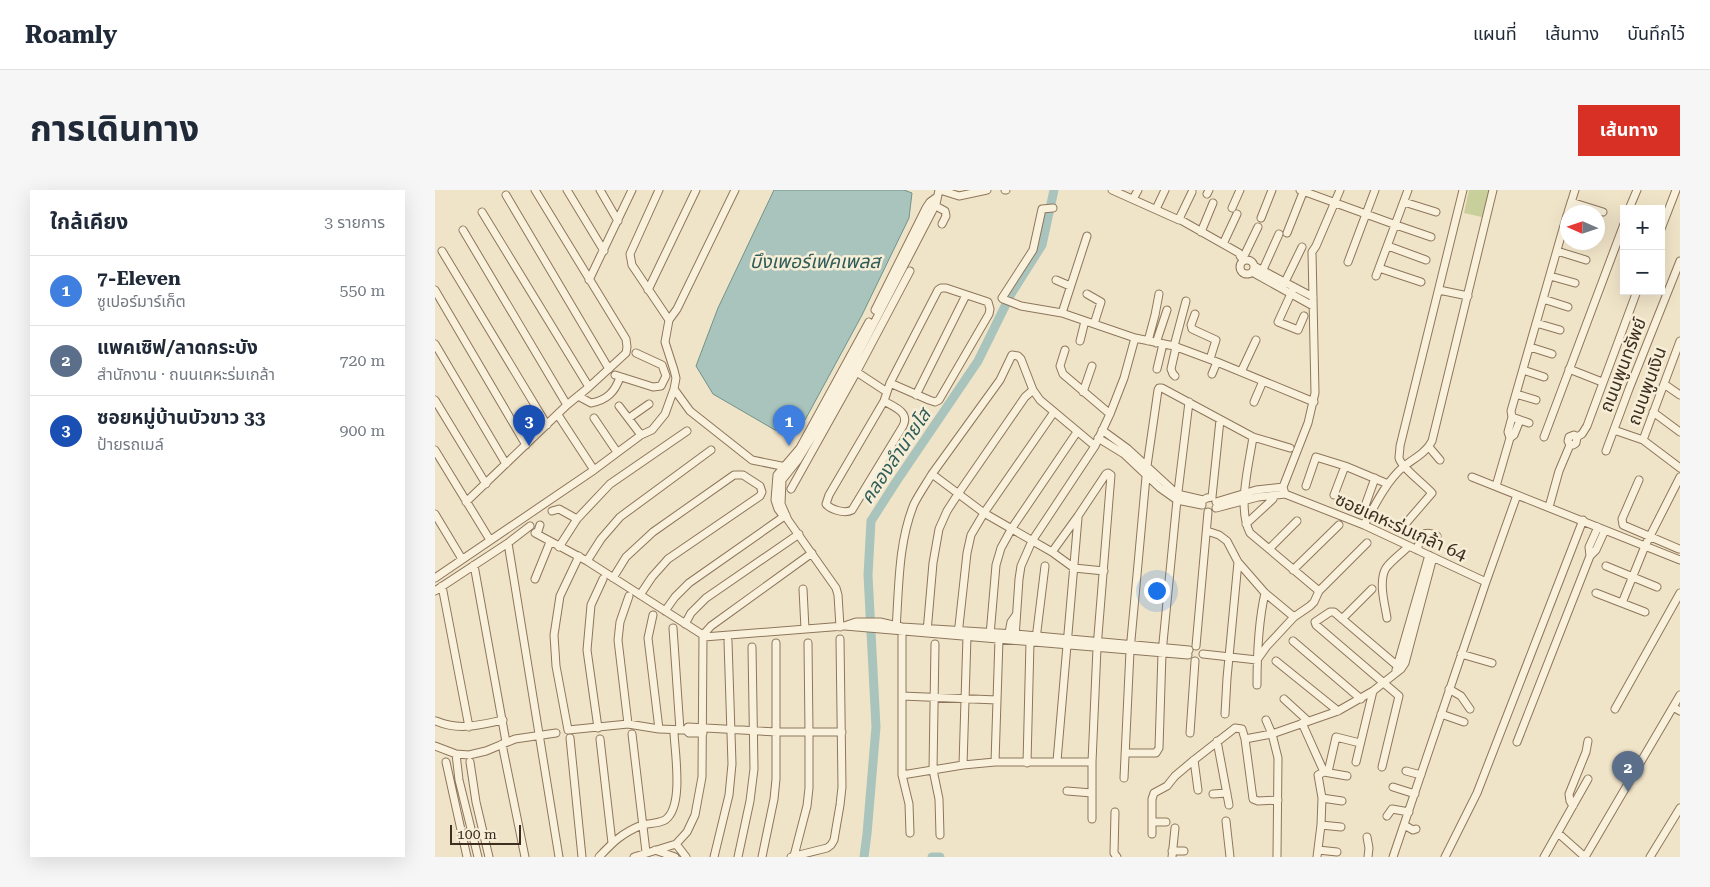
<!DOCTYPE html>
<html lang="th">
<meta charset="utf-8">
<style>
:root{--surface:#fff;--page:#f6f6f7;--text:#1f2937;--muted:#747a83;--line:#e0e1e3;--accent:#d93025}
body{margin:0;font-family:"Roboto Serif","Noto Sans Thai",serif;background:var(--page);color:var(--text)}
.controls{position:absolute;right:15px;top:15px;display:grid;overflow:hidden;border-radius:0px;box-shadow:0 5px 20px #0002}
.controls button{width:45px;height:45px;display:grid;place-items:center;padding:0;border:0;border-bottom:1px solid var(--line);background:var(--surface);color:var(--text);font:25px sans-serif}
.compass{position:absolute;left:1125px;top:15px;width:45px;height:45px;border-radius:50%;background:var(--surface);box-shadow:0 5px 20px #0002;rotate:273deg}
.scale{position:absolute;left:15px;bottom:12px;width:71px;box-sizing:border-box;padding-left:5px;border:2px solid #3d2e20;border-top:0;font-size:14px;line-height:18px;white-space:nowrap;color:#3d2e20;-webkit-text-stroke:4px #f7eed8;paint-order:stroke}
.you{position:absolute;left:721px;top:400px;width:18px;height:18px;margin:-12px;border:4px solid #fff;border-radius:50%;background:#1a73e8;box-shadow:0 0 0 8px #1a73e833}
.badge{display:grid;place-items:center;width:32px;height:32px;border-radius:50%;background:var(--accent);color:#fff;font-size:16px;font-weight:700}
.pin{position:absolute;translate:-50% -41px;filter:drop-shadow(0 1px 2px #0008)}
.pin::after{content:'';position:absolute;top:26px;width:18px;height:15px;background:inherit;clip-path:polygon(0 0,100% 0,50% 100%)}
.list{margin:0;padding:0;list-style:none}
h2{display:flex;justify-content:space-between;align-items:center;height:65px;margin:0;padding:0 20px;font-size:21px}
h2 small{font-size:16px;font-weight:400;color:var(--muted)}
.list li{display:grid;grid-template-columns:32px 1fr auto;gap:15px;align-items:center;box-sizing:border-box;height:70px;padding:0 20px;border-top:1px solid var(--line)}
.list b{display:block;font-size:19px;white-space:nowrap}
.list p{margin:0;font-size:16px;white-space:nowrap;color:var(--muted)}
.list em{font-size:16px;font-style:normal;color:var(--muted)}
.map{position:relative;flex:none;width:1245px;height:667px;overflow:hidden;border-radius:0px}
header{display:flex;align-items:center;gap:30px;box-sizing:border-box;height:70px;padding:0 25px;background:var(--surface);border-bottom:1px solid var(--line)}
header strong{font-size:24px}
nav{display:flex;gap:28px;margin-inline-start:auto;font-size:18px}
.intro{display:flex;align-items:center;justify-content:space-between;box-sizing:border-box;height:120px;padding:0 30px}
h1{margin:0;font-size:35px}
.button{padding:12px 22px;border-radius:0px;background:var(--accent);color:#fff;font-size:18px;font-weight:700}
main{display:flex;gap:30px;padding:0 30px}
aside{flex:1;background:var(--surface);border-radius:0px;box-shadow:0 5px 20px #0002}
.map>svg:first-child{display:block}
</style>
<header>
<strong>Roamly</strong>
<nav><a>แผนที่</a><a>เส้นทาง</a><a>บันทึกไว้</a></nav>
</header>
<div class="intro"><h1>การเดินทาง</h1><a class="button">เส้นทาง</a></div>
<main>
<aside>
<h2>ใกล้เคียง<small>3 รายการ</small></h2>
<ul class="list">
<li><span class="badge" style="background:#3f7fe0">1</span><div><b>7-Eleven</b><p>ซูเปอร์มาร์เก็ต</p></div><em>550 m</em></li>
<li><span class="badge" style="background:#5c6f8a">2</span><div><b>แพคเซิฟ/ลาดกระบัง</b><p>สำนักงาน · ถนนเคหะร่มเกล้า</p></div><em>720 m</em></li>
<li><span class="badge" style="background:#1a4fb4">3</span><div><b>ซอยหมู่บ้านบัวขาว 33</b><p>ป้ายรถเมล์</p></div><em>900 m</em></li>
</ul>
</aside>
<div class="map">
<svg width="1245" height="667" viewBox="0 0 1245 667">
<rect width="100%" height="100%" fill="#f0e4c8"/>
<path fill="#c9cf9b" d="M1034,0h24l-7,28 -22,-5z"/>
<path fill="#a9c4bc" stroke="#6f938a" d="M339,0h130l8,3 -3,25 -47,97 -57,105 -11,11 -19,-1 -62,-36 -17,-28 22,-58z"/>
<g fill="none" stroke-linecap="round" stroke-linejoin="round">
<path stroke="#a9c4bc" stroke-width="9" d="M429,667l3,-23 9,-107 -8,-152 3,-54 25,-39 82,-121 33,-67 31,-49 12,-55
M497,667h8"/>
<defs>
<path id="minor" d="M132,0l37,61
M165,0l18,31
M224,0l-29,64 2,11 37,55
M505,0l19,6 28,-6
M570,0h1
M677,0l67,30
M865,0l96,35 35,12
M905,0l-24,56 -4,6 3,141 -7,30 -25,64 2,7 79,31 122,57
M757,2l-13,27 60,34 4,8
M772,4l2,-4
M71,5l103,174
M698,9l5,-9
M969,12l32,10
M1136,12l32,10
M497,14l13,7 1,5 -4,8
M618,18l-11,1 -9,41 -31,48 1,1 18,7 41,7 73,25 39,8 43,16 97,40
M797,18l8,-18
M721,19l9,-19
M1194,19l8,-19
M47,22l107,175
M1133,22l7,-22
M826,28l11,-28
M1226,39l15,-39
M28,40l104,175
M766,42l12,-29
M852,43l17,-43
M788,54l14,-30
M953,56l38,14
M7,61l105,174
M1122,61l29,9
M805,66l5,-2 13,-27
M805 77a7 7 0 1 1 14 0a7 7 0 1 1-14 0Z
M913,72l27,-72
M819,76l59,31
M944,78l42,14
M817,82l61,34
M826,84l18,-40
M941,86l32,-86
M1115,86l25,7
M154,90l43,-90
M621,90l14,6
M848,96l19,-39
M859,97l-16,35 20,8 6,-14
M0,100l91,155
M213,100l48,-100
M1004,100l29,6
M652,104l14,8 -7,22
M1108,109l25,8
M440,120l51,-102 4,-6 7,-5
M627,123l25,-77
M760,124l-4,11 1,4 24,11 -6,19
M1101,133l24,7
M645,151l5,-20
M713,151l7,-26 4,-21
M721,153l11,-33
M0,154l71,120
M739,156l12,-45
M1095,157l22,7
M630,160l-5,16 3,8 47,40
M411,175l41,27 3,-9 48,-93 3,-2h5l42,14 2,7 -1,5 -50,86 -4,2 -6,-2 -39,-17
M722,179l6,-25
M1134,179l33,13
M1088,180l21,7
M806,182l15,-32
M777,184l5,-12
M180,185l38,12 8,-1 5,-10 -4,-11 -26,-12
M740,186l-2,-2 -2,-5 5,-22
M1229,194l16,11
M239,199l2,-11 -2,-8 -9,-28 4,-22 8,-11 58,-119
M648,202l9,-26
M1081,204l20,6
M481,205l50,-100
M143,206l13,7c16,-3 24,-11 29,-26
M0,210l51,84
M449,211c10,6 26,11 19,25l-51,84c-7,4 -21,0 -26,-6l3,-9 55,-94 3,-9
M819,212l9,-21
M184,216l22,29
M1218,222l27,20
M123,225l36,55
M159,228l23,34
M194,228l20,-14
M1094,233l-17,-6 -1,-6 56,-196
M667,240l26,19 49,45 26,6 4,-2 5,-1
M1179,240l29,10 37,28
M818,247c-4,28 -16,71 -3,96l69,58
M1109,247l80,-213
M663,248l26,16 36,34 17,12 25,5
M1075,248l4,-3 6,-15
M1208,250l37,-99
M1135,255l-2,-4 1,-4 5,-2 3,2
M994,257l11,13
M0,260l55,90
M1171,261l23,-62 51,-128
M1037,287l208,83
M1204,290l-17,39 1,6 56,24
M871,296l10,-29 29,9 43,18
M1061,296l14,-48 -2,-6 4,-15
M356,299l66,-118 53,-100
M899,305l11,-29
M777,307l8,-77
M31,312l101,-97 22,-18 37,-34 1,-6 -1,-8 -91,-149
M781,312l40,-12 27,-3
M930,316l10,-28
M1114,317l10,-36 11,-26h3l3,-2 1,-6 5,-3 5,-8 50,-135
M781,318l42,-11 27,-3
M117,321l7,-2 18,10
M0,324l27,45
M349,327l-6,-8 -3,-9 2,-25 23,-27 69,-126
M972,332l25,-29c-8,-9 -31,-26 -33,-35 0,-3 1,-8 1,-12l63,-256
M811,334l27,-25
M929,335c11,-20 22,-43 39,-58 10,-8 23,-14 29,-26l61,-251
M772,341l12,4 8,6 11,21 27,31 29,24
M100,343l52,28 116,74
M102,344l3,-9
M73,353l51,314
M124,357l18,-28 33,-35 77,-53
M834,359l28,-28
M982,360c4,-14 5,-21 20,-14
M617,362l22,16 30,3
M144,366l-19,40 -6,39 2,31 12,64 60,-6 31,5 27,1 3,3h14
M1155,366l-1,-9 9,-20
M152,371l14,-22 19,-22 91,-67
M39,375l32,177
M1171,376l51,21
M858,380l46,-45
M0,388l159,-108 47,-35 11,-5 13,-16 9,-25 16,22 62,49 39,8
M178,388l13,-21 27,-25 81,-57h9l17,11 2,6 -2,4 -92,63 -16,18 -12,18
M100,389l15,-37
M7,396l27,141
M368,399l2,40
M0,401l73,-48 22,-17
M1161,403l49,19
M1187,413l23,-57 35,-69
M230,421l10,-14 14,-14 97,-68
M218,425l-5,23 11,91
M952,428c-2,-13 -9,-37 -1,-50 6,-8 16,-15 23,-22
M907,429l30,-30
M250,434l6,-11 15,-15 93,-64
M410,436l343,29
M405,437l-2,-32 -2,-7 -48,-68 -7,-16 1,-24 16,-20 33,-54 105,-202 3,-14
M238,438l7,102
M461,439c3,-41 2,-86 18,-125 5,-10 12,-20 18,-30
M467,441v144l7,29 1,29
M492,442l6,-69 6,-34 8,-18 11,-17 67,-97 8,-7
M523,445l9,-82 4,-18 13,-22 70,-101
M555,445l6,-70 5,-17 11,-20 65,-96
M269,447l140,-11 12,-4h24l22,5 113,7 174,16
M573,448l3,-16 5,-7
M580,448l4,-59 2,-13 11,-25 63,-95 15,-32 14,-36 11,-40
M601,449l9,-73
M858,451l68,58
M373,453l1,89h33
M500,454l-2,126 6,29 1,36
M761,456l12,-134
M768,464l54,6 10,-14 27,-29 16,-11 4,-4 5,-11 48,-48
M1026,464l31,9
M841,471l62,50
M961,480l33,-115
M822,495c0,-27 2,-66 8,-92
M1014,499l12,7 9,13
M467,506l95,4
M849,509l24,22
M1238,517l7,4
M1180,519l65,-116
M790,524l2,-36 11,-116
M1006,524l23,8
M831,530l6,14 6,24 -1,99
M1,531c23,10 43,4 67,-1
M867,533l22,49
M193,534l-10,-84 2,-18 9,-26
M163,538l-11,-78 4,-45 12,-26
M251,540l2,-3 89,5h32v56l-2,18 -13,50
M755,543l5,-72
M197,544l14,118
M135,548l12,119
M165,549l12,104
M810,549l27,-5 66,-23 35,-20 28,-22 4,-6 28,-106
M782,551l12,64
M1082,552l73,-186 6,-6 9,-20
M67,554l23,113
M0,556l21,8 13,1 17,-4 29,-12 41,-6
M690,563h31l3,-5 3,-95 15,-153 12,-98
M21,564l3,26 19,77
M759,570l4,30
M622,571l21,-243
M11,572l21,95
M35,572l6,40 13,55
M560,572l4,-123
M921,572l17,-71
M592,573l3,-121
M528,575l4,-129
M947,577l17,-71 -83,-71 -1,-3 15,-10h4l67,57
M971,581l15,4
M893,582l8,-35 24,6
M467,585l61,-10 32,-3h97
M689,588l6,-127 17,-185 11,-76 1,-2h3l91,49 37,11
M958,597l22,7
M632,601l25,2
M778,604l14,-1
M887,608l20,3
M1138,616l-3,-5 -1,-7 17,-42 2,-11
M680,622l-1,41 3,4
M952,626l5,-7 17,3
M657,629v-57l5,-114 14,-173 -3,-2 -2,1 -28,42 -26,36 -68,-39 -52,-39 68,-94 12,-25 6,1 3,3 12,31 7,10 55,46
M791,631l4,36
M717,632h14
M886,635l20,2
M969,635l9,5 3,-1
M1123,643l27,24
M717,644v-35l2,-6 13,-7 8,-10 19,-16 41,-32 7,1 3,10 8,60 5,2 20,-1
M932,647l2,11 -1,9
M241,654l10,13
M220,660l20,7
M883,660l19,2
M737,661h12
M164,667c14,-15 23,-24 43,-32 8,-2 15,-1 23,-5 19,-13 10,-66 9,-87
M199,667l42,-13 11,-12 8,-17 7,-38 1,-142 8,-9 101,-73
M279,667l15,-62 3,-31 -4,-123
M303,667l12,-56 4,-32 -2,-122
M327,667l12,-58 2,-20v-136
M356,667l36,-9 4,-3 3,-5 6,-35 2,-18 -2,-148
M737,667l3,-29
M882,667l4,-32 1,-27 -4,-23 6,-3 23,4
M958,667l93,-275 31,-87
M1010,667l32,-64 106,-273
M1109,667l44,-78
M1150,667l95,-162
M1215,667l30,-49"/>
</defs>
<use href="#minor" stroke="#8d765c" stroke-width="9"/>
<use href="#minor" stroke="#faf1dc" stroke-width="7"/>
</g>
<g text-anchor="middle" stroke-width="5" stroke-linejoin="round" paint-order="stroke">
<g font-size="18" fill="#3d2e20" stroke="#f7eed8">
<text transform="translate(1188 175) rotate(-69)" y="6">ถนนพูนทรัพย์</text>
<text transform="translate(1212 196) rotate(-70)" y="6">ถนนพูนเงิน</text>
<text transform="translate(966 337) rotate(24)" y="6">ซอยเคหะร่มเกล้า 64</text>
</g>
<g font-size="19" font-style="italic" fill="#2f5d5a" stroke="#f7eed8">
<text x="380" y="78">บึงเพอร์เฟคเพลส</text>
<text transform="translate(460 266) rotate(-56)" y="7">คลองลำนายโส</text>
</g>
</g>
</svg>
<div class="controls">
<button>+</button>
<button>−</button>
</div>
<svg class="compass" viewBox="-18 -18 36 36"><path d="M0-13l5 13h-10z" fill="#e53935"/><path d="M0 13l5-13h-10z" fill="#747a83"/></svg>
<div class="scale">100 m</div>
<div class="you"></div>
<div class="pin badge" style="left:354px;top:256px;background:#3f7fe0">1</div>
<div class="pin badge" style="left:1193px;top:602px;background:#5c6f8a">2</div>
<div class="pin badge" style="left:94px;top:256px;background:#1a4fb4">3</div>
</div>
</main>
